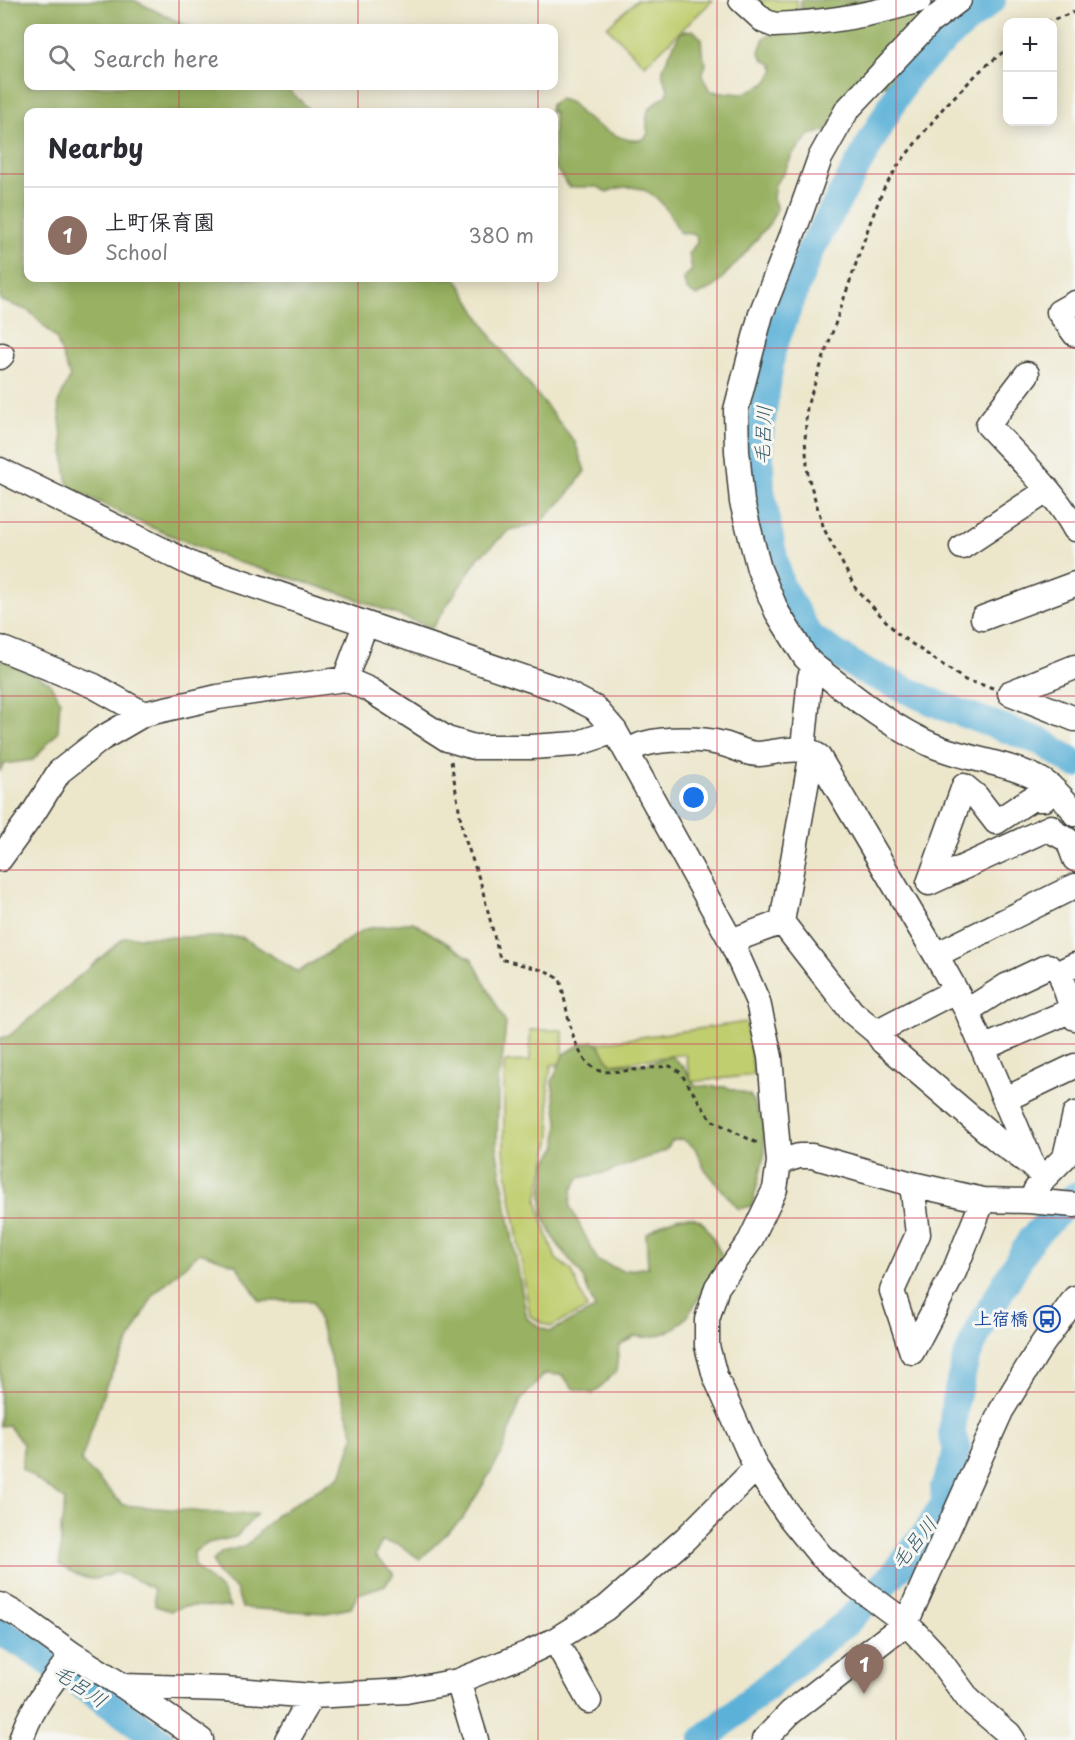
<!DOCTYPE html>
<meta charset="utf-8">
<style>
:root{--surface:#fff;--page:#f7f7f7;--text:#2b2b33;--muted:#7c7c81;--line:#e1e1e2;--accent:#d93025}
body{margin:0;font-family:"Playpen Sans","Klee One",sans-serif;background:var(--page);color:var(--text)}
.controls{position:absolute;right:18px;top:18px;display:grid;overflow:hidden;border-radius:12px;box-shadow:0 3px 15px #0003}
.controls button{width:54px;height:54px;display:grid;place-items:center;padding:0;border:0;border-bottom:2px solid var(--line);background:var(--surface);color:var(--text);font:30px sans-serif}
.you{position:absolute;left:694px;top:798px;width:21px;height:21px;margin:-15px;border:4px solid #fff;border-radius:50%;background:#1a73e8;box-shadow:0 0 0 9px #1a73e833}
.badge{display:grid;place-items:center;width:39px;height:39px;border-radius:50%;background:var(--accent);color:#fff;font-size:20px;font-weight:700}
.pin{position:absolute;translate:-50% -50px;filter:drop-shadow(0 2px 3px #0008)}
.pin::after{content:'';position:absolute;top:32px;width:21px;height:18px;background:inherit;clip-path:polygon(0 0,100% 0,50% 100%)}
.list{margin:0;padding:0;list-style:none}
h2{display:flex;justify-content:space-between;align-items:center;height:78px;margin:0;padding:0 24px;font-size:26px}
h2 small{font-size:20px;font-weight:400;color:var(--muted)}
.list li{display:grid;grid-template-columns:39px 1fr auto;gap:18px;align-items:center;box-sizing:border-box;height:96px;padding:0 24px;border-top:2px solid var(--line)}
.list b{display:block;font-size:22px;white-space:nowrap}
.list p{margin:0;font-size:20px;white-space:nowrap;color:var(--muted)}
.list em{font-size:20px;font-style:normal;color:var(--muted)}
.icon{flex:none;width:33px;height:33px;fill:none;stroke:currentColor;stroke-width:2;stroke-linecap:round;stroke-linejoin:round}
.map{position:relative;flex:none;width:1075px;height:1740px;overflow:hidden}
.search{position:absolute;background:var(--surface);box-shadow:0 3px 15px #0003;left:24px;top:24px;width:534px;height:66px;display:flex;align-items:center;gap:15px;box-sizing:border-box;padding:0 21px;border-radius:12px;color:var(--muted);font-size:22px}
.panel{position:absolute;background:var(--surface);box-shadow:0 3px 15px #0003;left:24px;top:108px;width:534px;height:174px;border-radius:12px}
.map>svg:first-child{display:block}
</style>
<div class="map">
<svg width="1075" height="1740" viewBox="0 0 1075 1740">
<rect width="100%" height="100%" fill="#f6f6f2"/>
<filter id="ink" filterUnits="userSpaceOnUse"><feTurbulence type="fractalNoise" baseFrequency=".0167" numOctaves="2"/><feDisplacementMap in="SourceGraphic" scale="12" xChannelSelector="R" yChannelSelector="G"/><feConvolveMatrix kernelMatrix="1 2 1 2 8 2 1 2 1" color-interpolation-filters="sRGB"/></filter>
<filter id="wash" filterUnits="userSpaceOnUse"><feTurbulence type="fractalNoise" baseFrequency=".008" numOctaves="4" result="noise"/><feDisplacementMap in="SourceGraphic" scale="24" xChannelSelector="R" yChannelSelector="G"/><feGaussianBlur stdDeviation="1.35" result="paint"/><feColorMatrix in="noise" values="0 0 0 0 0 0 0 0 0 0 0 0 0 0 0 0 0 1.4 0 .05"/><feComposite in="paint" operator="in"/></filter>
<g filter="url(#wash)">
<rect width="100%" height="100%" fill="#ece6cb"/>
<path fill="#c1ce70" stroke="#6e7546" stroke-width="1.5" d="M637,0h76l-68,65 -38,-38z
M749,0h48l1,17 -26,1z
M746,1022l8,53 -63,7 -6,-28 -88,12 -5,-22z
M530,1030h33v34l-12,1 -3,20 3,52 -14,63 5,20 14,39 16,12 15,38 -37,18 -20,-11 -26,-163v-91l26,-1z"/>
<path fill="#98b162" stroke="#5a663f" stroke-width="1.5" d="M0,0h134l56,28h-162v58h257l27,26h-284v166h428l37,61 82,103 10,29 -19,26 -26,26 -30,7 -31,27 -47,71 -89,-34 -109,-33 -86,-35 -80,-39 -10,-84 12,-26 -14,-39 -27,-27 -29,-11z
M801,0h120c9,9 8,33 3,44 -3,7 -28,34 -34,38 -10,6 -21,2 -32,0l-8,5 -22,43 -18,5 -18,20 -8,18 -9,11 -2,14 4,11 -8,15 -26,32 -29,31 -17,9 -10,-6 -4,-11 9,-9 -3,-17 8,-10 -1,-8 -17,-3c-14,-32 -36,-56 -72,-40l-9,-5h-29l-15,-21v-54h-4l1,-8 8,-5c4,1 9,2 13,5 3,3 6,7 9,10 13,10 55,39 67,20 -4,-25 -1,-25 19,-39l1,-7c-3,-5 -6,-13 -5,-19 2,-6 14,-32 18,-37l12,-2 8,8 1,14 4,12 -4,11 8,16 32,3 23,-10 10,-14 -3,-6 -8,-4 -5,-8 5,-14 37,-19z
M0,659l49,23 11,18 -2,32 -25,28 -29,4 -4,7z
M413,922l59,37 34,64 -3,31 -5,27 -1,72 30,166 22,13 46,-23 -13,-34 -26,-33 -13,-27 -1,-20 5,-33 10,-15 1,-26 -6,-39 11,-27 16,-10 14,-4 7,6 11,17h34l26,-8 13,11 11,19 31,1 24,8 13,27 2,30 -13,54 -14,3 -34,-41 -9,-20 -13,-9 -10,2 -7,10 -57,21 -29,6 -7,12 -2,16 28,55 25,10 25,-4 -2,-33c15,-11 39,-25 56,-12 8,7 14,24 20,33 -8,14 -29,57 -39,66 -12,12 -31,19 -48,15l-16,10 -3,26 -23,22 -20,-6 -11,-13 -17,-1 -24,26 -20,55 -38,63 -43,41 -21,-14 -17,-4 -7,15 19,18 -9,11 -27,9 -7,14 -25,5 -84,-5 -6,-20c-13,-7 -20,-12 -23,-27l9,-9 24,-6 31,-32 64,-38 13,-40 -41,-135h-53l-24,-36 -36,-13 -46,42 -47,89 -26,78 42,44 104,9h30l-21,23 -28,6 -14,9 1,15 27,24 8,16 -45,-1 -14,5 -16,-5 -1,-17 -15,-8 -24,-9c-25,13 -33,6 -55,-7l1,-36 4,-29 -43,-31 1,-25 -15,-19 -8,1v-388l9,-2 116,-99h117l56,35 67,-43z"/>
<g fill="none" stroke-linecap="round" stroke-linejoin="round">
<path stroke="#5cb1d8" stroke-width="28" d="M992,0l-44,37 -40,38 -98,176 -38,99 -13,89 2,51 10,54 9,40 30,53 52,33 80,36 100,36 33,22
M0,1631l38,23 122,86
M703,1740l97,-81 45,-35 54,-56 28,-36 18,-29 -1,-16 9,-20 4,-19 -5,-14 3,-33 11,-42 15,-34 50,-86 44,-43"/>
</g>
</g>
<g filter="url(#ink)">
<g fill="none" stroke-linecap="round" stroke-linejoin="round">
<defs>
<path id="minor" d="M741,0l23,21 10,4c49,-2 99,-10 145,-25
M1075,303l-16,9 16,22
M0,357l2,-2
M1027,374l-39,51c30,33 65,64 87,104
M0,470l193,95 365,124 37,19 20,23 116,210 27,61 12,55 9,105 -4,27 -25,52 -33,46 -10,33v26l8,30 41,92 35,51 30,37 35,30 50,37 29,31 34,46 40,34 4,6
M962,547l86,-57
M983,618l92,-34
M0,648l94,38 50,28
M814,666c37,28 74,60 118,79 35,15 76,17 109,35 12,6 21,19 31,28l3,6
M345,679l20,-54
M1010,693l65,-26
M1010,693l65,26
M803,749l7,-72 4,-11 -9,-9 -28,-45 -18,-43 -17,-67 -5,-51 -1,-41 25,-96 37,-94 22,-62 27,-48 83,-88 29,-22
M627,751c6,-2 12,-6 17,-7 20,-6 59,-6 79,0 13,3 22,10 36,10 21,-2 40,-10 59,2l118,199 31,56 66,155 11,12
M812,752l-30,170 70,90 24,20 7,10 118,101 32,23
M1050,786l-6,13h-13l-35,23 -20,-26 -12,-10 -35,97 122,-56 4,6 13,7 7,19
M0,859l34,-47 25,-40 42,-33 43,-25 74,-17 127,-18 25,11 77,49 27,8h57l45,-3 39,-13
M731,941l51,-19
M936,955l139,-69
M1075,965l-15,7 15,46
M967,1011l39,-25 42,-20
M876,1032l79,-41
M983,1048l89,-38
M1006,1099l69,-33
M779,1162l20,-6h13l100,28 71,16 46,1 46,4
M912,1184l6,50 -26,57 20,61 42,-80 29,-72
M1035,1191l9,-13 21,-21 10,-43
M0,1605l21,12 51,37 51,32 101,3 88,7 94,-5 52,-10 68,-27 29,-14 51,-32 79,-69 71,-71
M555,1640l34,61
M458,1681l18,59
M123,1686l78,54
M21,1740c9,-32 32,-58 51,-86
M287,1740l25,-44
M764,1740l26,-27 116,-90 95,-212 40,-65 34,-48"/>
</defs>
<use href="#minor" stroke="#3b3a36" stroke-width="27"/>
<path stroke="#3b3a36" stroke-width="3" stroke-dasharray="4.5 4.5" stroke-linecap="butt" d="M1046,22l29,-10
M993,688l-28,-8 -66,-45 -43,-46 -32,-60 -16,-53 -3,-36 2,-34 63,-183 13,-33 16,-26 45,-57 37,-37 27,-22
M451,761l12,72 18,51 19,75 46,12 14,8c7,25 11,83 40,92 8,3 57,-4 70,-5l10,6 31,48 46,23"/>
<use href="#minor" stroke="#fff" stroke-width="24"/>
</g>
</g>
<path fill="none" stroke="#d1495b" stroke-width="1.5" stroke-opacity="0.55" d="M179,0v28M358,0v28M538,0v28M717,0v1740M896,0v1740M179,86v26M358,86v26M538,86v26M0,174h28M554,174h521M179,278v1462M358,278v1462M538,278v1462M0,348h1075M0,522h1075M0,696h1075M0,870h1075M0,1044h1075M0,1218h1075M0,1392h1075M0,1566h1075"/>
<defs>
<symbol id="bus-ring" viewBox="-11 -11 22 22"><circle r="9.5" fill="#f6f6f2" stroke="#1a4fb4" stroke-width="1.5"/><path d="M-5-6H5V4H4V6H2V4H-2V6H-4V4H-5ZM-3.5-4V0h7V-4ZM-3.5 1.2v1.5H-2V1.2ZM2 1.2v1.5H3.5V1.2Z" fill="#1a4fb4"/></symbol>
</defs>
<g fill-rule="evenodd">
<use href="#bus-ring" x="1032" y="1304" width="30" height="30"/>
</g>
<g text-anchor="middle" stroke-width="6" stroke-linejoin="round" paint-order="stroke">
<g font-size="18" font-weight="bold" fill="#164399" stroke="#f6f6f2" text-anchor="end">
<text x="1028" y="1325">上宿橋</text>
</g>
<g font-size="20" font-style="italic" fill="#365867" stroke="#f6f6f2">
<text transform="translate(763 435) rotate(-87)" y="7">毛呂川</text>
<text transform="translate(914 1543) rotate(-51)" y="7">毛呂川</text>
<text transform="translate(80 1686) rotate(34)" y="7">毛呂川</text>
</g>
</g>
</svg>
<div class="controls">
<button>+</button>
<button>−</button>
</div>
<div class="you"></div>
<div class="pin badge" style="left:864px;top:1694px;background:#8d6e63">1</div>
<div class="search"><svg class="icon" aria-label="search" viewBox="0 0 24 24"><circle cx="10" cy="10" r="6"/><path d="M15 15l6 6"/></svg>Search here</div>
<section class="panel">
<h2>Nearby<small></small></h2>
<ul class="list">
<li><span class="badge" style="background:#8d6e63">1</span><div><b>上町保育園</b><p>School</p></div><em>380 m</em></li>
</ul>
</section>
</div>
